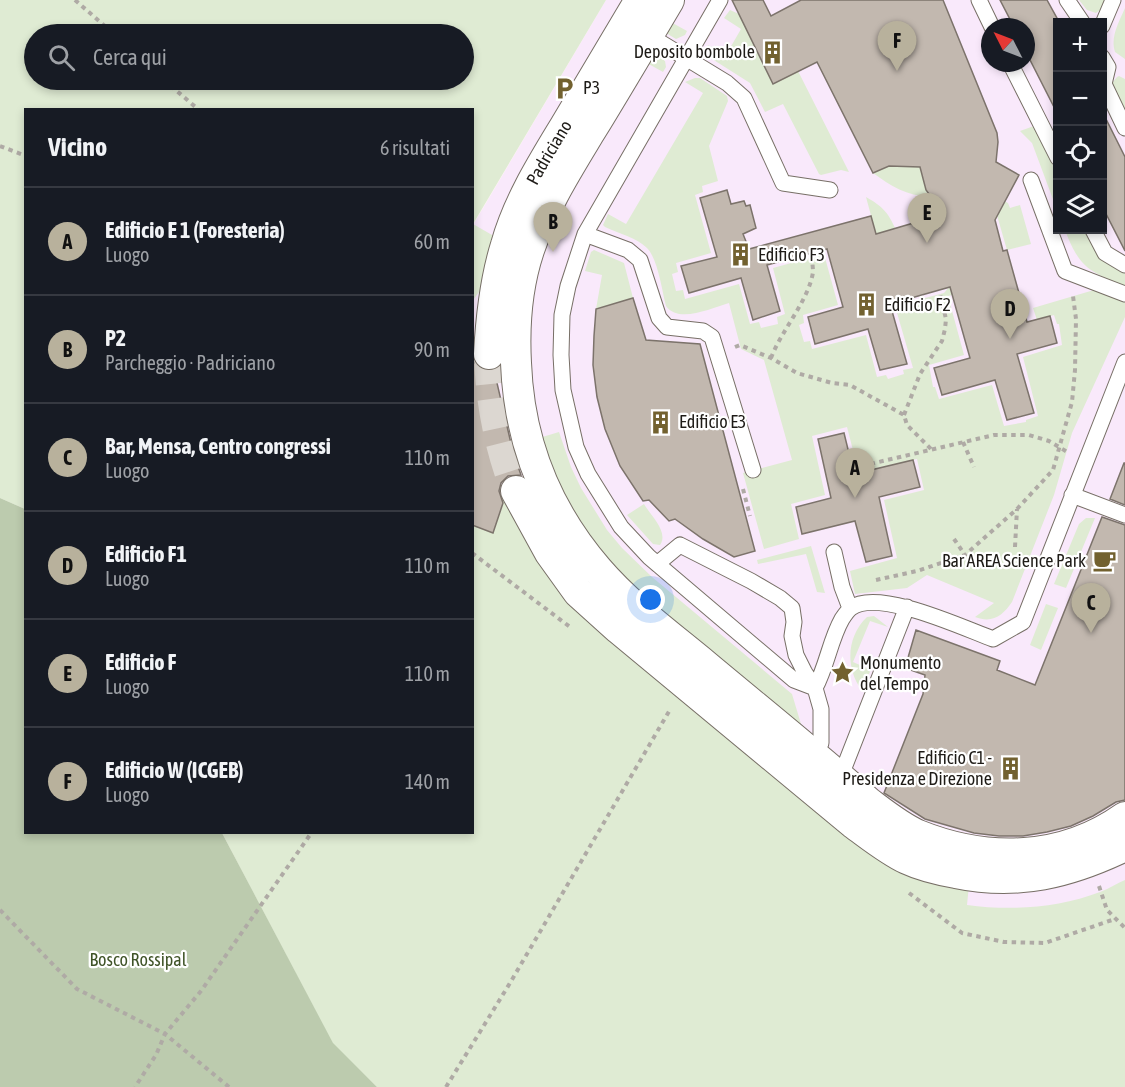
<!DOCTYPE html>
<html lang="it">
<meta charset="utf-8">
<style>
:root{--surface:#171b24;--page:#242831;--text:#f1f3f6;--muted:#9ea1a6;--line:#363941;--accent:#b8b19c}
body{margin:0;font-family:"Asap Condensed",sans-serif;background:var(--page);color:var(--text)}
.controls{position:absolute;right:18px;top:18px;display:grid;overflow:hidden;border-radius:0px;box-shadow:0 3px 9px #0003}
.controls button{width:54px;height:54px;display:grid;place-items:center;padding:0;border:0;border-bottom:2px solid var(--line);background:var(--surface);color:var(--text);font:30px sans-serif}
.compass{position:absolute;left:981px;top:18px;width:54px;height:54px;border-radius:50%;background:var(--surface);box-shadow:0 3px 9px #0003;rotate:312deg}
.you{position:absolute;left:651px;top:600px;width:21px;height:21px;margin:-15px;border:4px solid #fff;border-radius:50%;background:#1a73e8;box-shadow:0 0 0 9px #1a73e833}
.badge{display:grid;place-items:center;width:39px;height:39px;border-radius:50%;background:var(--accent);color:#111;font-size:20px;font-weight:700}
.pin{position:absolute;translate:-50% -50px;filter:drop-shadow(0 2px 3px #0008)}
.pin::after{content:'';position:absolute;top:32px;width:21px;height:18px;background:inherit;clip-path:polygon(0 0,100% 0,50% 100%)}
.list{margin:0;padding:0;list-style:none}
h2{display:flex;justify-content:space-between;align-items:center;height:78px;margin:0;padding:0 24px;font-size:26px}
h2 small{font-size:20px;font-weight:400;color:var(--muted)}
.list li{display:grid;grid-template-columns:39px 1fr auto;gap:18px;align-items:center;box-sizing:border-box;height:108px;padding:0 24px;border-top:2px solid var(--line)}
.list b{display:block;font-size:22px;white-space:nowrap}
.list p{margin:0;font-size:20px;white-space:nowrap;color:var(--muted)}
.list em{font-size:20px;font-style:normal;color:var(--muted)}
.icon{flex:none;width:33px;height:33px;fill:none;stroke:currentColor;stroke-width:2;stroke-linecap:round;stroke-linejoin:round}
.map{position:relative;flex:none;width:1125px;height:1087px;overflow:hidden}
.search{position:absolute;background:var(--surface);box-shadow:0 3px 9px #0003;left:24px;top:24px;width:450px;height:66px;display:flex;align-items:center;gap:15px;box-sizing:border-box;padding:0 21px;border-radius:33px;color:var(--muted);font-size:22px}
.panel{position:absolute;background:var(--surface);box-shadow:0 3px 9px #0003;left:24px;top:108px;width:450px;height:726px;border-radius:0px}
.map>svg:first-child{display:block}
</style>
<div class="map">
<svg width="1125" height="1087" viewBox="0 0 1125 1087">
<rect width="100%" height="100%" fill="#fef8f2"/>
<path fill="#f9e9fb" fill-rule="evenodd" d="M606,0h519v901l-149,19 -503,-380v-315zM1058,22h44v208h-44zM990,27h36v36h-36z"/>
<path fill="#dfebd3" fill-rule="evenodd" d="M0,0h606l-133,224 26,15 -10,40 -16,21 -1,-190h-446l-1,399 -25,-11zM34,34h430v46h-430z
M1079,0h28l-3,7 -8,6 -9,-3z
M1125,8v51l-10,-7c-5,-15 4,-30 10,-44z
M730,10l9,4 34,69 25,-12 51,101 -8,-2 -20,5 -2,-1 -36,-70 -18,8 -15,-29 -41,-26 -3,-7 2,-5 18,10 15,-26 -17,-11z
M669,21l18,10 -2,4 -9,4 -10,-6z
M656,53l9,8 1,6 -3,5 -18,-10c-18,31 -36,61 -54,91 -15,27 -32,53 -43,81 -25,65 -27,137 -9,204l20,-6 12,35 10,21 26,42 15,18 30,29 140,117 9,30 -1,3 -4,1c-11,-7 -21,-17 -31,-25 -20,-17 -40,-33 -59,-49 -35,-29 -72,-57 -102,-90 -76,-85 -101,-210 -64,-318 11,-31 28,-60 45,-88 19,-33 38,-66 57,-98l7,-6z
M1119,76l6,3v31l-13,-27 5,-6z
M695,78h5l27,18 1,5 -19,45 9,35 -16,5 1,6 -8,3 16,58 -35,10 2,9 -6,2 4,17 7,-1 2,9 54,-15 11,40 9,-2 2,6 17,-4 -1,-7 8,-3 -12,-46 51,-14 14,51 -35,10 1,8 -5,2 5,17 6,-1 2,8 54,-14 11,42 9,-2 2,4 16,-5 -1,-4 10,-2 -18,-62 49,-13 5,-6 -6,-22 18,28 -13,3 16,59 -35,10 4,22h2l4,12 53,-14 12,41 22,-4v-2l12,-4 -15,-59 39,-12 -3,-21h-2l-3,-9 -17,5 -4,-12 61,-18 31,11v16l-53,116 -18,62 -42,107c-9,13 -19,22 -37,15l19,-14 -67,-28 -20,13 -52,6 -5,-23 47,-13 -13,-58 40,-10 -7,-31 -45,10 -3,-14 -14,3 -8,-31 -35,9 13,59 -34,9 8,35 -35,10 -21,-76 49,-13 -28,-100 -23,-11 -12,-46c-18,5 -50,21 -63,3 -4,-15 -8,-47 -19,-58 -10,-10 -29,-15 -42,-21l-2,-2 5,-11 18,10 77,-131 -18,-11z
M1034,126l23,47v37l-25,-67 -12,-12z
M932,162l-9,17 3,11 10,6c-24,3 -44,-9 -63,-23l16,-7 20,1z
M866,197c16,9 22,15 29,31l-19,6z
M997,197l11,6 2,5 10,-3 11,39 -24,6 -15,-52z
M1065,230h21c13,25 11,31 39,42v14c-36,-14 -46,-19 -60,-56z
M594,250l30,13 9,35 -37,11 6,-34 -17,-4 6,-19z
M506,494l463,391 -2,20c44,6 91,3 133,-13 9,-3 17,-9 25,-12v207h-748l-44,-43 -111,-211 250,-1 1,-307 20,8 9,-26 -7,-5 -2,-4z
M644,504c7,12 25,28 16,41l-7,-1 -26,-29z
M1086,518h9l-29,70 -12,-4 25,-60z
M811,546l14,47 -8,-1 -11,-38 -48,10 -1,-4z
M1046,604l12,4 -17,42 -11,-5z
M874,616l14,11 -18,-6 -17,41 18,8 -10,19c-16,-22 -14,-53 6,-72z"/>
<path fill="#bccbae" d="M0,498l25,11 1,323 196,1 111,210 44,44h-377z"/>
<path fill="#c2b8af" stroke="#7c736b" stroke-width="1.5" d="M732,0h31l8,16 30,-16h142l54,133 1,9 -2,20 23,13 -24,45 8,31 4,-1 20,72 23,-6 7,27 -40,11 17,59 -27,7 -12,-40 -53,15 -8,-27 36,-10 -20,-71 -60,17 17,60 -27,6 -12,-41 -53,15 -7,-27 35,-10 -16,-58 -60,16 13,46 -27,9 -12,-42 -52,15 -8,-27 36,-9 -17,-59 27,-8 4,14 13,-3 2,5 4,-1 6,23 -13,6 6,15 122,-33 5,18 68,-20 -18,-24 -6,-23 -31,-1 -16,7 -56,-111 -44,22z
M1000,0h47l11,20v95l-32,-63v-25h-12z
M1102,111l23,46v94l-23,-45z
M633,298l13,42 54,4 55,207 -21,6 -31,-18 -28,-20 -6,2 -20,-21 -6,1 -23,-35 -15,-37 -8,-32 -4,-32 1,-29 2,-27z
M472,357l2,5 6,7 7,2 7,-1 19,82 8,23 -13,1 -7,7 -2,8 4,12 -10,30 -21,-8z
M844,433l10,41 59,-14 7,27 -41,10 13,59 -26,6 -11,-41 -53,13 -6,-27 35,-9 -13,-59z
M1124,463h1v42l-15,-6z
M1102,517l23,8v275l-9,2 -23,14 -22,10 -24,6 -24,4h-24l-25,-3 -49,-14 -41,-26 39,-99 2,-19 -20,-7 11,-38 84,31 -3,9 38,15z"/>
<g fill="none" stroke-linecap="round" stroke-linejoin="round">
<path stroke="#dcd7d1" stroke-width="30" stroke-dasharray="30 15" stroke-linecap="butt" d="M489,354c1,47 10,92 27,137"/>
<defs>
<path id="service" d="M720,0l-135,234 -17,52 -6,29 -1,40 2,35 13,57 12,27 33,53 28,30 145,123 21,8
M979,0l13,27
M1067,0l15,22
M1102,26l11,-26
M645,33l82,50 17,15 39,85 47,7
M1102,57l6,10 -4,17 21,44
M1010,63l48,95
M1031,180l34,91 60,23
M1093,230l12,23 20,12
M585,234l43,16 12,10 19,58 8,9 36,4 9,6 41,133
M1072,495l53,20
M834,552l8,35 8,21
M657,564l23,-19 71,36 29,17 12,10 2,14 -2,14 4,19 9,18 10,15 6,21v34l-9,11
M815,688c12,-22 15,-48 27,-69 2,-3 6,-9 9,-11 27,-20 112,20 142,31l30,-17 102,-260
M837,782l3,-4 67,-171"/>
<g id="minor">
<path d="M669,0c-26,44 -52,88 -79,132 -23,38 -47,76 -61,118 -12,36 -15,76 -13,113 3,79 30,147 82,207 31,36 71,65 107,95 55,46 110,90 163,137 16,12 32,25 50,33 70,28 145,26 207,-18"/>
<path id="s1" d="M489,354c2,-37 6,-74 17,-109 12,-43 36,-81 59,-119 25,-42 50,-84 75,-126"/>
<path d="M516,491l34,62 28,39 41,37 234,194c18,13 35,27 54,36 15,7 32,11 49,14 62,13 113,0 169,-27"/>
</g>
</defs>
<use href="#service" stroke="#776f66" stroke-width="17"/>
<use href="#minor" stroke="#776f66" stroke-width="32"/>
<path stroke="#afaaa5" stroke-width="4" stroke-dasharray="4.5 4.5" stroke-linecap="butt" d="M75,0l39,34
M164,80l35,30
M0,146l26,10
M735,347l5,-2 31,13 26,15 35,10 18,2 54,30 3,10 25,25
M771,358c10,-27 38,-58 42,-86 0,-5 -1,-10 -1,-15
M904,415l16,-41 22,-33 3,-12 1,-10 -6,-25
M963,442l11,25
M853,468l141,-33h35l20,6 20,12
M743,489l7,27
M954,539l11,16
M1015,547l2,-38
M472,553l98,74
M876,580l41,-9 48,-16 52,-46 36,-39 19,-68 3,-32 1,-51 -3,-23
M1099,886l8,24 18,18
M909,893l53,40 42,9 41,1 70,-24
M0,910l77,79 88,45 -9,21 -21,32
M229,1087l-64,-53 36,-43 111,-159
M446,1087l64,-104 161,-275"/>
<use href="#service" stroke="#fff" stroke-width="15"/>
<use href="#minor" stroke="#fff" stroke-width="30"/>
</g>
<defs>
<symbol id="building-bare" viewBox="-9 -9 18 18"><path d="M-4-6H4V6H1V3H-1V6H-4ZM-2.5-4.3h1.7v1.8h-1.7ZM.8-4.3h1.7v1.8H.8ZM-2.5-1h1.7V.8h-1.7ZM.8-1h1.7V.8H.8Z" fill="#72612f" stroke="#fff" stroke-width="2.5" paint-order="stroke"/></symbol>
<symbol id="parking-bare" viewBox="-9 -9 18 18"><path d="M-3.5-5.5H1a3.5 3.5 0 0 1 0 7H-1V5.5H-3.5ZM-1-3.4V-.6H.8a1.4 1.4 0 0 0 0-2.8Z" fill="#72612f" stroke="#fff" stroke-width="2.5" paint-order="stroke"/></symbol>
<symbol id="cafe-bare" viewBox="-9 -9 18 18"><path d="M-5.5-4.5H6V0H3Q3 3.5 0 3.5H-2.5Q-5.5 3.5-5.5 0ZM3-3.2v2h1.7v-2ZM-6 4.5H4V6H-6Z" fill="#72612f" stroke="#fff" stroke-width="2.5" paint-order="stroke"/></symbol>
<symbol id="sight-bare" viewBox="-9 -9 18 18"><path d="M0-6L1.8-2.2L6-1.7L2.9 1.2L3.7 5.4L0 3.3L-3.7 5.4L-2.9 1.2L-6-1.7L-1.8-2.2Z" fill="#72612f" stroke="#fff" stroke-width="2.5" paint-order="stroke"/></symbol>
</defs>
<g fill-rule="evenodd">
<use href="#building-bare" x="756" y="36" width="33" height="33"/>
<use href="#parking-bare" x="548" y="72" width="33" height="33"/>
<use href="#building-bare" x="724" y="238" width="33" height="33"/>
<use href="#building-bare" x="850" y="288" width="33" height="33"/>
<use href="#building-bare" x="644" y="406" width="33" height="33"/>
<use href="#cafe-bare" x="1088" y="544" width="33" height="33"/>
<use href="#sight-bare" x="826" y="656" width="33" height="33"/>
<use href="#building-bare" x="994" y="752" width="33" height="33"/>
</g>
<g text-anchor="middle" stroke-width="4.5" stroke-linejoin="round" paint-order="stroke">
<g font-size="18" fill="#1e1b17" stroke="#fff" text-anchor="start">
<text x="755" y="58" text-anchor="end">Deposito bombole</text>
<text x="583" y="94">P3</text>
<text x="758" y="261">Edificio F3</text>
<text x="884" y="311">Edificio F2</text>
<text x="679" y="428">Edificio E3</text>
<text x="1086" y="567" text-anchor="end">Bar AREA Science Park</text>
<text x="860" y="669">Monumento<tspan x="860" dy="21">del Tempo</tspan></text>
<text x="992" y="764" text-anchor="end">Edificio C1 -<tspan x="992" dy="21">Presidenza e Direzione</tspan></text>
</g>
<g font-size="18" fill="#1e1b17" stroke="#fff">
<text dy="6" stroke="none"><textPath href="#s1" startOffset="213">Padriciano</textPath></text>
</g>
<g font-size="18" fill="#3f5327" stroke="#fff">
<text x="138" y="966">Bosco Rossipal</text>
</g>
</g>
</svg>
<div class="controls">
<button>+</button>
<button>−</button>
<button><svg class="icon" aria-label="locate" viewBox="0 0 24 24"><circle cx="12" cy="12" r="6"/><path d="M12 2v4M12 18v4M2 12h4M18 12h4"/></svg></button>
<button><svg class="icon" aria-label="layers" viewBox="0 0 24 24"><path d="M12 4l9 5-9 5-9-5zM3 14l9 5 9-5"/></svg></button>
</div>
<svg class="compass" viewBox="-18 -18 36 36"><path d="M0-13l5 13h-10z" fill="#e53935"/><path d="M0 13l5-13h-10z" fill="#9ea1a6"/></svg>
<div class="you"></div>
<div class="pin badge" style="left:855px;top:498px">A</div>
<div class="pin badge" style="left:553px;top:252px">B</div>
<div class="pin badge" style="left:1091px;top:633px">C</div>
<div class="pin badge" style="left:1010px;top:339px">D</div>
<div class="pin badge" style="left:927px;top:243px">E</div>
<div class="pin badge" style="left:897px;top:71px">F</div>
<div class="search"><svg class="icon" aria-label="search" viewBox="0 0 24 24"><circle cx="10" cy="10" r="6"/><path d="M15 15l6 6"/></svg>Cerca qui</div>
<section class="panel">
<h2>Vicino<small>6 risultati</small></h2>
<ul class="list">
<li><span class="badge">A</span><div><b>Edificio E 1 (Foresteria)</b><p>Luogo</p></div><em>60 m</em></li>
<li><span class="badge">B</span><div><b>P2</b><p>Parcheggio · Padriciano</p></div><em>90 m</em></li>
<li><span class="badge">C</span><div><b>Bar, Mensa, Centro congressi</b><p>Luogo</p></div><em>110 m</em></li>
<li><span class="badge">D</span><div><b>Edificio F1</b><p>Luogo</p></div><em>110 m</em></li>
<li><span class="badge">E</span><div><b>Edificio F</b><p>Luogo</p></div><em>110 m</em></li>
<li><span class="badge">F</span><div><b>Edificio W (ICGEB)</b><p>Luogo</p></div><em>140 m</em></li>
</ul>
</section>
</div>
